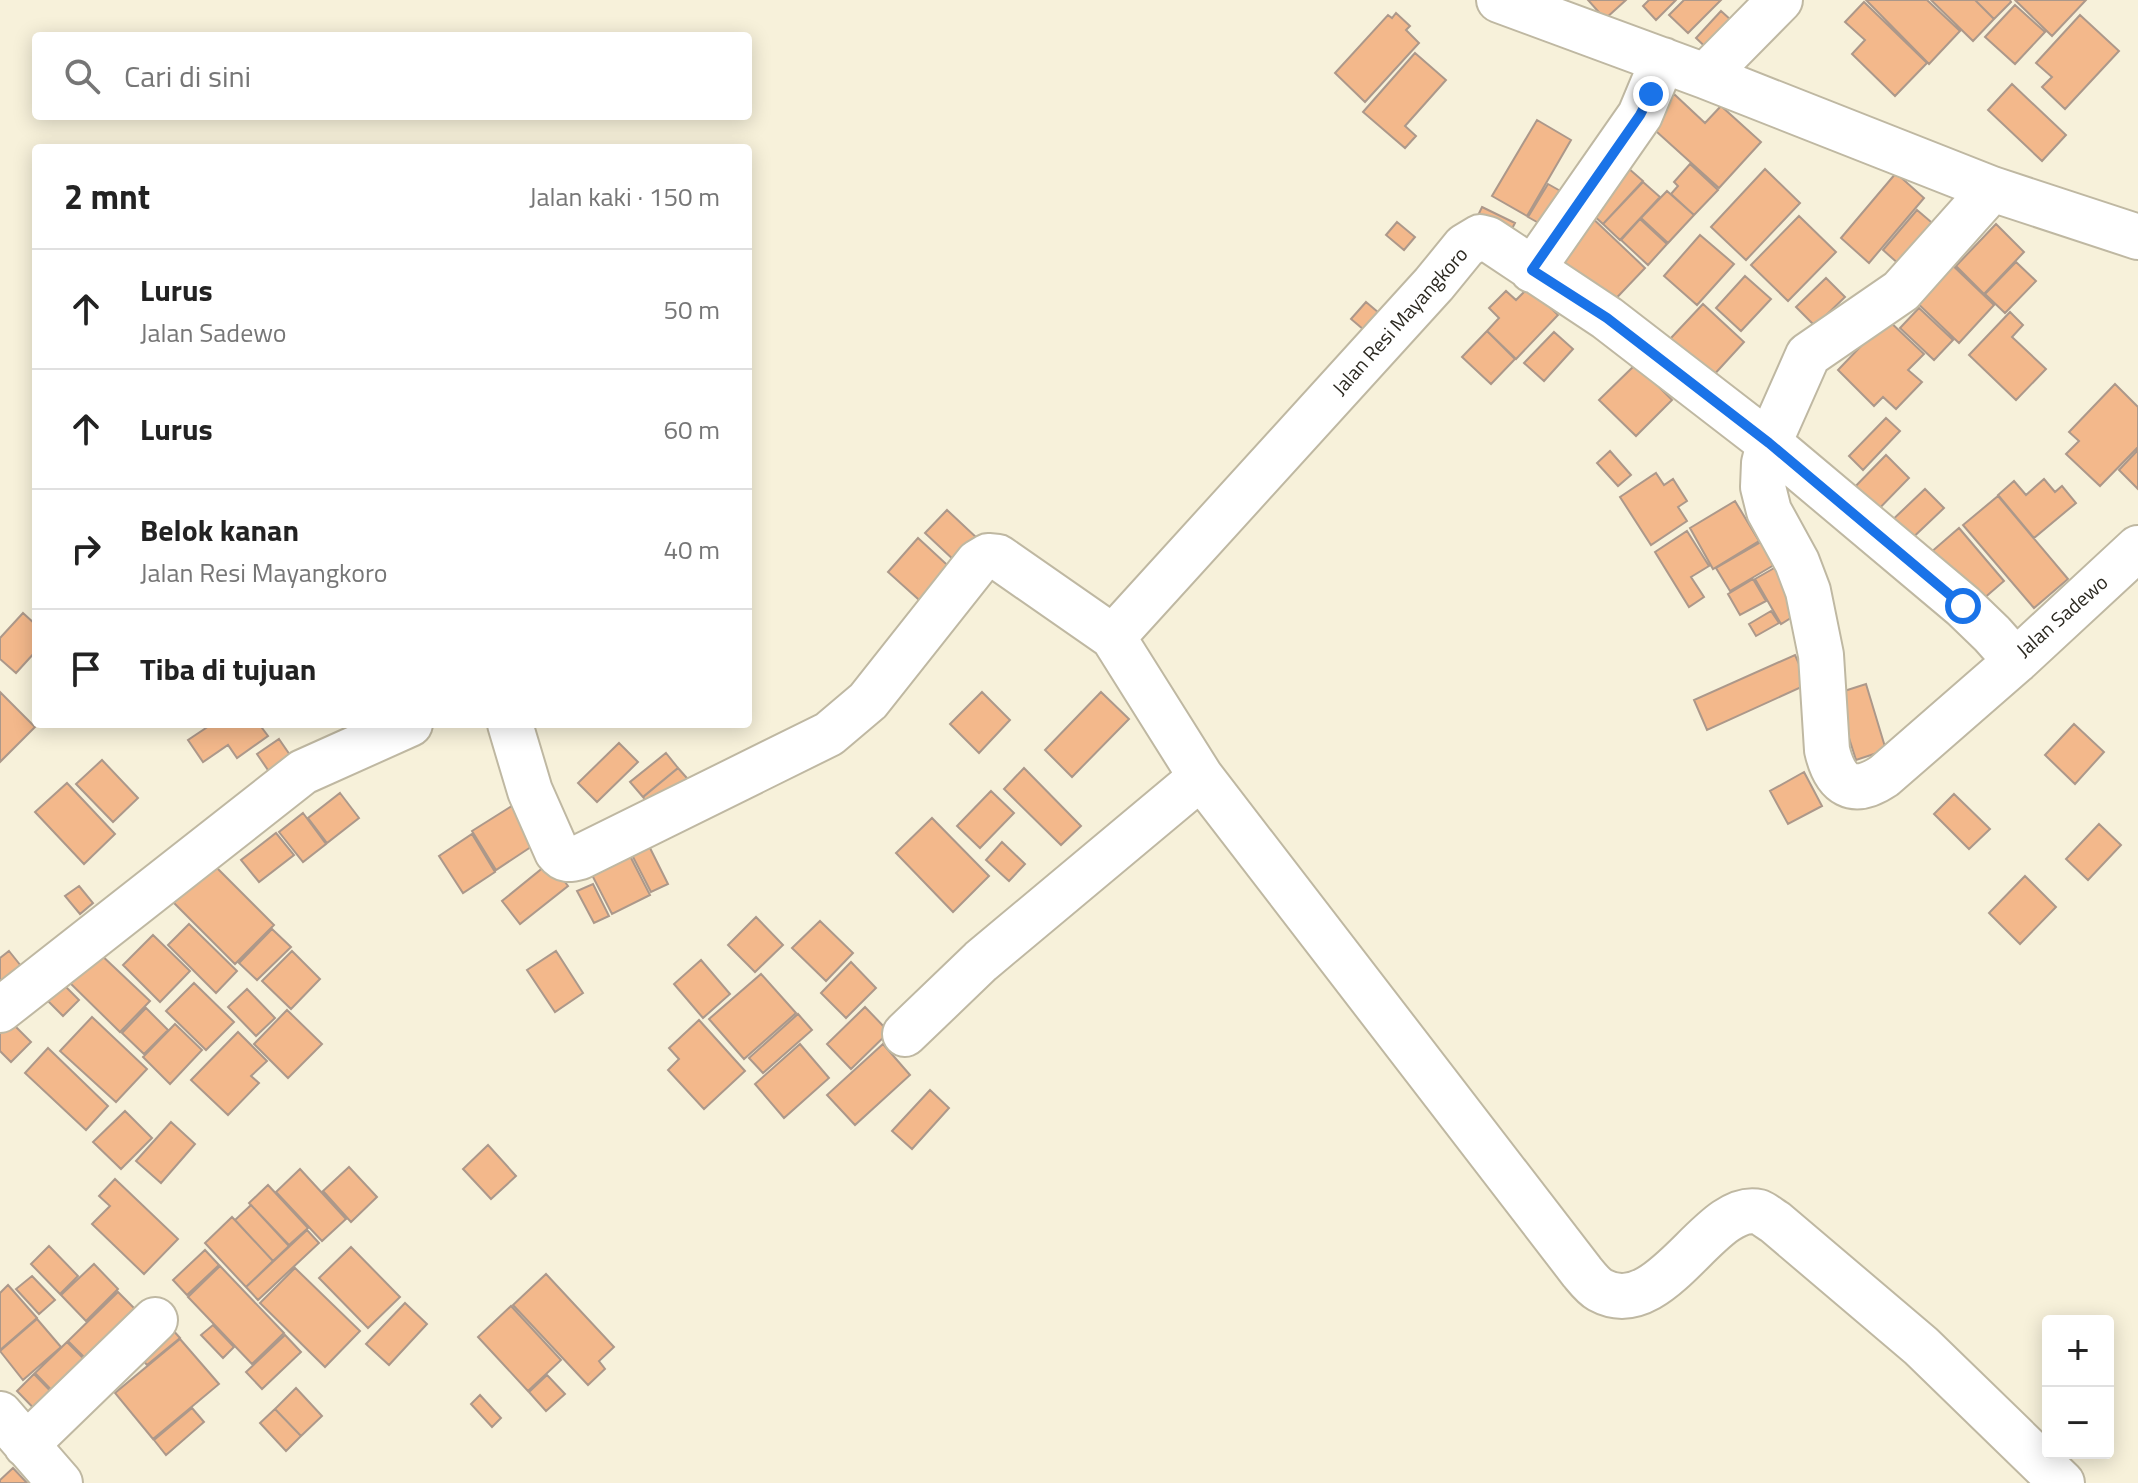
<!DOCTYPE html>
<html lang="id">
<meta charset="utf-8">
<style>
:root{--surface:#fff;--page:#f6f6f6;--text:#222;--muted:#767676;--line:#e0e0e0}
body{margin:0;font-family:"Titillium Web",sans-serif;background:var(--page);color:var(--text)}
.controls{position:absolute;right:24px;bottom:24px;display:grid;overflow:hidden;border-radius:8px;box-shadow:0 4px 20px #0003}
.controls button{width:72px;height:72px;display:grid;place-items:center;padding:0;border:0;border-bottom:2px solid var(--line);background:var(--surface);color:var(--text);font:40px sans-serif}
.stop{position:absolute;width:24px;height:24px;margin:-18px;border:6px solid #1a73e8;border-radius:50%;background:#fff}
.stop.end{background:#1a73e8;border-color:#fff;box-shadow:0 2px 8px #0008}
.list{margin:0;padding:0;list-style:none}
h2{display:flex;justify-content:space-between;align-items:center;height:104px;margin:0;padding:0 32px;font-size:34px}
h2 small{font-size:26px;font-weight:400;color:var(--muted)}
.list li{display:grid;grid-template-columns:52px 1fr auto;gap:24px;align-items:center;box-sizing:border-box;height:120px;padding:0 32px;border-top:2px solid var(--line)}
.list b{display:block;font-size:30px;white-space:nowrap}
.list p{margin:0;font-size:26px;white-space:nowrap;color:var(--muted)}
.list em{font-size:26px;font-style:normal;color:var(--muted)}
.icon{flex:none;width:44px;height:44px;fill:none;stroke:currentColor;stroke-width:2;stroke-linecap:round;stroke-linejoin:round}
.map{position:relative;flex:none;width:2138px;height:1483px;overflow:hidden}
.search{position:absolute;background:var(--surface);box-shadow:0 4px 20px #0003;left:32px;top:32px;width:720px;height:88px;display:flex;align-items:center;gap:20px;box-sizing:border-box;padding:0 28px;border-radius:8px;color:var(--muted);font-size:30px}
.panel{position:absolute;background:var(--surface);box-shadow:0 4px 20px #0003;left:32px;top:144px;width:720px;height:584px;border-radius:8px}
.map>svg:first-child{display:block}
</style>
<div class="map">
<svg width="2138" height="1483" viewBox="0 0 2138 1483">
<rect width="100%" height="100%" fill="#f7f1da"/>
<path fill="#f3b88b" stroke="#ac988a" stroke-width="2" d="M1588,0h38l-21,19z
M1649,0h27l-20,20 -13,-14z
M1684,0h37l-33,33 -19,-18z
M1866,0h61l33,31 -31,33z
M1931,0h44l19,19 -21,22z
M1975,0h35l1,2 -17,17z
M2015,0h71l-34,36z
M1864,2l63,61 -32,33 -43,-42 13,-14 -20,-18z
M2015,5l30,27 -30,32 -30,-27z
M1721,11l21,19 -25,28 -21,-20z
M1396,13l14,13 -4,4 13,13 -54,59 -30,-29 53,-58 4,3z
M2080,15l39,36 -54,58 -23,-22 10,-10 -16,-14z
M1415,53l31,27 -41,46 11,10 -11,12 -42,-36z
M2012,84l54,51 -24,26 -54,-51z
M1674,94l31,29 16,-17 40,36 -42,46 -72,-65z
M1537,120l34,20 -44,76 -35,-20z
M1620,161l23,20 -40,43 -23,-21z
M1690,164l28,26 -24,25 -23,-21 7,-8 -4,-4z
M1765,169l35,34 -54,57 -35,-33z
M1896,173l28,25 -55,65 -28,-25z
M1643,182l17,15 -40,43 -17,-16z
M1548,184l25,14 -20,33 -25,-14z
M1667,191l27,24 -26,28 -27,-25z
M1482,207l33,16 -11,21 -32,-16z
M1917,210l27,23 -35,40 -26,-23z
M1586,212l59,56 -40,42 -48,-46z
M1799,216l37,36 -48,49 -37,-36z
M1640,219l27,25 -19,21 -27,-25z
M1397,222l18,15 -11,13 -18,-15z
M1996,224l28,28 -40,42 -28,-28z
M1700,235l34,29 -37,41 -33,-29z
M1946,259l48,46 -35,38 -49,-47z
M2016,262l20,19 -31,32 -20,-19z
M1745,276l26,23 -30,32 -25,-23z
M1826,278l19,19 -30,29 -19,-19z
M1529,287l29,28 -42,44 -29,-28 12,-13 -10,-10 17,-17 10,9z
M1366,302l19,16 -15,17 -19,-16z
M1703,304l41,38 -33,36 -41,-39z
M1919,308l34,32 -19,20 -34,-32z
M2010,312l13,13 -11,12 34,32 -30,31 -47,-45z
M1887,319l37,35 -16,16 14,12 -26,27 -13,-12 -9,9 -36,-36z
M1487,331l28,28 -24,25 -29,-27z
M1554,332l19,17 -29,32 -20,-18z
M1636,364l36,36 -36,36 -37,-36z
M2115,384l23,23v40l-38,39 -34,-32 13,-13 -10,-9z
M1886,418l14,13 -37,39 -14,-14z
M2138,450v39l-19,-19z
M1610,451l21,24 -13,11 -21,-23z
M1886,455l23,23 -40,41 -23,-23z
M1656,473l8,12 9,-6 14,22 -9,6 9,14 -36,24 -31,-48z
M2044,479l11,13 7,-6 14,17 -42,35 -36,-43 16,-14 12,14z
M1925,489l19,19 -39,37 -19,-19z
M1998,496l70,83 -34,29 -71,-83z
M1735,501l24,40 -46,28 -23,-41z
M947,510l31,29 -22,23 -31,-29z
M1959,528l45,53 -29,25 -45,-53z
M1687,531l22,35 -18,11 13,20 -15,10 -34,-55z
M918,538l39,36 -30,33 -39,-35z
M1761,542l13,23 -44,26 -14,-23z
M1776,567l26,44 -21,13 -26,-45z
M1753,579l13,22 -26,14 -12,-21z
M1771,611l8,12 -23,13 -7,-12z
M23,613l13,12v26l-20,22 -16,-14v-21z
M1795,655l13,29 -101,46 -13,-30z
M1866,684l20,66 -30,10 -21,-66z
M0,692l35,35 -35,35z
M982,692l28,28 -31,33 -29,-29z
M1101,692l28,27 -57,58 -27,-27z
M212,724h47l9,12 -31,22 -9,-13 -25,17 -15,-22z
M2074,724l30,28 -29,32 -30,-29z
M279,739l13,19 -22,15 -13,-19z
M619,743l19,19 -41,40 -19,-19z
M666,753l12,15 -35,29 -13,-15z
M102,760l36,38 -25,24 -37,-38z
M678,768l15,17 -35,30 -15,-18z
M1024,768l57,58 -20,19 -57,-56z
M1804,772l18,34 -34,18 -18,-33z
M67,783l48,51 -31,30 -49,-52z
M991,791l23,22 -34,35 -23,-22z
M340,793l19,25 -32,25 -19,-25z
M1954,794l36,35 -21,20 -35,-35z
M526,797l20,40 -50,33 -24,-39z
M303,813l23,31 -23,18 -24,-30z
M932,818l57,58 -36,36 -57,-59z
M2099,824l22,21 -33,35 -22,-21z
M276,833l18,22 -35,27 -18,-22z
M472,834l23,38 -32,21 -24,-37z
M1002,842l23,22 -16,17 -23,-21z
M649,846l19,38 -17,8 -19,-37z
M202,853l72,72 -39,39 -72,-72z
M630,856l20,39 -38,19 -20,-39z
M550,862l18,24 -48,38 -18,-23z
M2025,876l31,31 -36,37 -31,-31z
M593,884l16,32 -15,7 -17,-32z
M79,886l14,17 -13,11 -15,-18z
M756,917l27,28 -28,27 -27,-27z
M820,921l33,32 -27,28 -34,-33z
M189,924l48,47 -21,22 -48,-48z
M272,929l19,18 -34,33 -18,-17z
M153,935l37,36 -30,31 -37,-37z
M9,951l20,25 -29,23v-41z
M97,951l53,50 -30,31 -52,-51z
M292,951l28,28 -29,30 -29,-28z
M556,951l27,42 -28,19 -28,-42z
M701,960l29,34 -27,24 -29,-34z
M851,962l25,26 -30,30 -25,-25z
M761,974l35,39 -52,46 -35,-40z
M57,978l22,22 -16,16 -22,-22z
M194,983l40,39 -28,28 -40,-39z
M247,989l28,29 -19,18 -28,-29z
M865,1007l24,25 -38,37 -24,-25z
M146,1008l22,22 -24,24 -22,-21z
M287,1010l35,34 -34,34 -34,-34z
M798,1014l14,16 -49,43 -14,-15z
M92,1017l55,52 -31,33 -56,-51z
M8,1019l23,23 -20,20 -11,-11v-24z
M699,1020l46,51 -41,38 -36,-39 11,-11 -10,-11z
M175,1024l27,26 -32,34 -27,-27z
M238,1032l29,29 -16,15 8,7 -31,32 -37,-35z
M800,1044l29,34 -45,40 -29,-34z
M883,1044l27,31 -55,50 -28,-30z
M48,1048l60,58 -22,24 -61,-57z
M930,1090l19,18 -37,41 -20,-18z
M125,1111l27,27 -31,31 -28,-27z
M171,1122l24,22 -34,39 -25,-22z
M488,1145l28,31 -25,23 -28,-30z
M349,1167l28,30 -26,25 -28,-31z
M300,1169l46,50 -24,22 -46,-49z
M115,1179l63,60 -34,35 -52,-50 18,-18 -11,-10z
M268,1185l40,43 -19,17 -40,-42z
M251,1205l38,41 -16,15 -38,-41z
M232,1217l41,44 -27,26 -41,-44z
M307,1230l12,13 -61,57 -12,-13z
M49,1246l29,30 -18,18 -29,-30z
M351,1247l49,50 -32,31 -49,-50z
M205,1250l14,15 -32,30 -14,-15z
M94,1264l24,25 -32,32 -25,-26z
M220,1266l64,67 -32,31 -64,-67z
M295,1268l65,63 -35,36 -65,-64z
M546,1274l68,73 -15,14 6,8 -17,16 -75,-80z
M32,1276l23,24 -16,14 -23,-25z
M8,1285l29,33 -37,32v-57z
M118,1292l27,27 -50,49 -27,-27z
M405,1303l22,21 -38,41 -23,-21z
M511,1306l50,54 -33,31 -50,-54z
M37,1319l24,28 -38,33 -23,-29z
M213,1325l21,22 -11,11 -22,-23z
M171,1328l9,10 -33,27 -8,-10z
M285,1335l16,17 -39,37 -16,-17z
M180,1339l39,45 -66,55 -38,-46z
M67,1342l30,30 -33,31 -29,-30z
M34,1374l29,30 -17,17 -29,-30z
M547,1375l18,19 -19,17 -17,-19z
M296,1388l26,28 -21,20 -26,-27z
M480,1395l21,23 -9,9 -21,-23z
M192,1408l12,14 -38,33 -12,-15z
M275,1409l26,27 -15,15 -26,-28z
M13,1468l14,15h-27v-3z"/>
<g fill="none" stroke-linecap="round" stroke-linejoin="round">
<defs>
<path id="minor" d="M1499,0l206,76 287,113 146,48
M1705,76l75,-76
M1992,189l-91,102 -93,64 -39,88 -5,20 -1,24 6,24 28,51 11,29 13,64 6,95c8,35 26,47 57,26l132,-115
M1532,270l108,-155 23,-55
M1113,637l321,-353 31,-38 15,-9 8,2 119,79 162,125 194,163 29,28 24,27 122,-113
M510,724l20,67 27,61c7,9 12,8 23,5l249,-123 39,-33 110,-139 10,-6 10,1 115,80 88,140 381,495c5,6 11,14 18,18 62,34 109,-90 159,-78 5,2 11,7 16,10l146,124 141,137
M0,1010l303,-238 107,-48
M905,1034l76,-73 220,-184
M0,1414l60,69
M26,1445l129,-125"/>
</defs>
<use href="#minor" stroke="#bfb8a2" stroke-width="48"/>
<use href="#minor" stroke="#fff" stroke-width="44"/>
</g>
<g fill="none" stroke-linecap="round" stroke-linejoin="round">
<path stroke="#1a73e8" stroke-width="10" d="M1651,94l-11,21 -108,155 75,48 162,125 194,163"/>
</g>
<g text-anchor="middle" stroke-width="8" stroke-linejoin="round" paint-order="stroke">
<g font-size="20" fill="#2c2921" stroke="#fff">
<text transform="translate(1400 321) rotate(-48)" y="7">Jalan Resi Mayangkoro</text>
<text transform="translate(2062 616) rotate(-41)" y="7">Jalan Sadewo</text>
</g>
</g>
</svg>
<div class="controls">
<button>+</button>
<button>−</button>
</div>
<div class="stop" style="left:1963px;top:606px"></div>
<div class="stop end" style="left:1651px;top:94px"></div>
<div class="search"><svg class="icon" aria-label="search" viewBox="0 0 24 24"><circle cx="10" cy="10" r="6"/><path d="M15 15l6 6"/></svg>Cari di sini</div>
<section class="panel">
<h2>2 mnt<small>Jalan kaki · 150 m</small></h2>
<ul class="list">
<li><svg class="icon" aria-label="ahead" viewBox="0 0 24 24"><path d="M12 20V5M6 11l6-6 6 6"/></svg><div><b>Lurus</b><p>Jalan Sadewo</p></div><em>50 m</em></li>
<li><svg class="icon" aria-label="ahead" viewBox="0 0 24 24"><path d="M12 20V5M6 11l6-6 6 6"/></svg><div><b>Lurus</b></div><em>60 m</em></li>
<li><svg class="icon" aria-label="right" viewBox="0 0 24 24"><path d="M7 20v-9h11M14 6l5 5-5 5"/></svg><div><b>Belok kanan</b><p>Jalan Resi Mayangkoro</p></div><em>40 m</em></li>
<li><svg class="icon" aria-label="arrive" viewBox="0 0 24 24"><path d="M6 21V4h12l-3 4 3 4H6"/></svg><div><b>Tiba di tujuan</b></div></li>
</ul>
</section>
</div>
